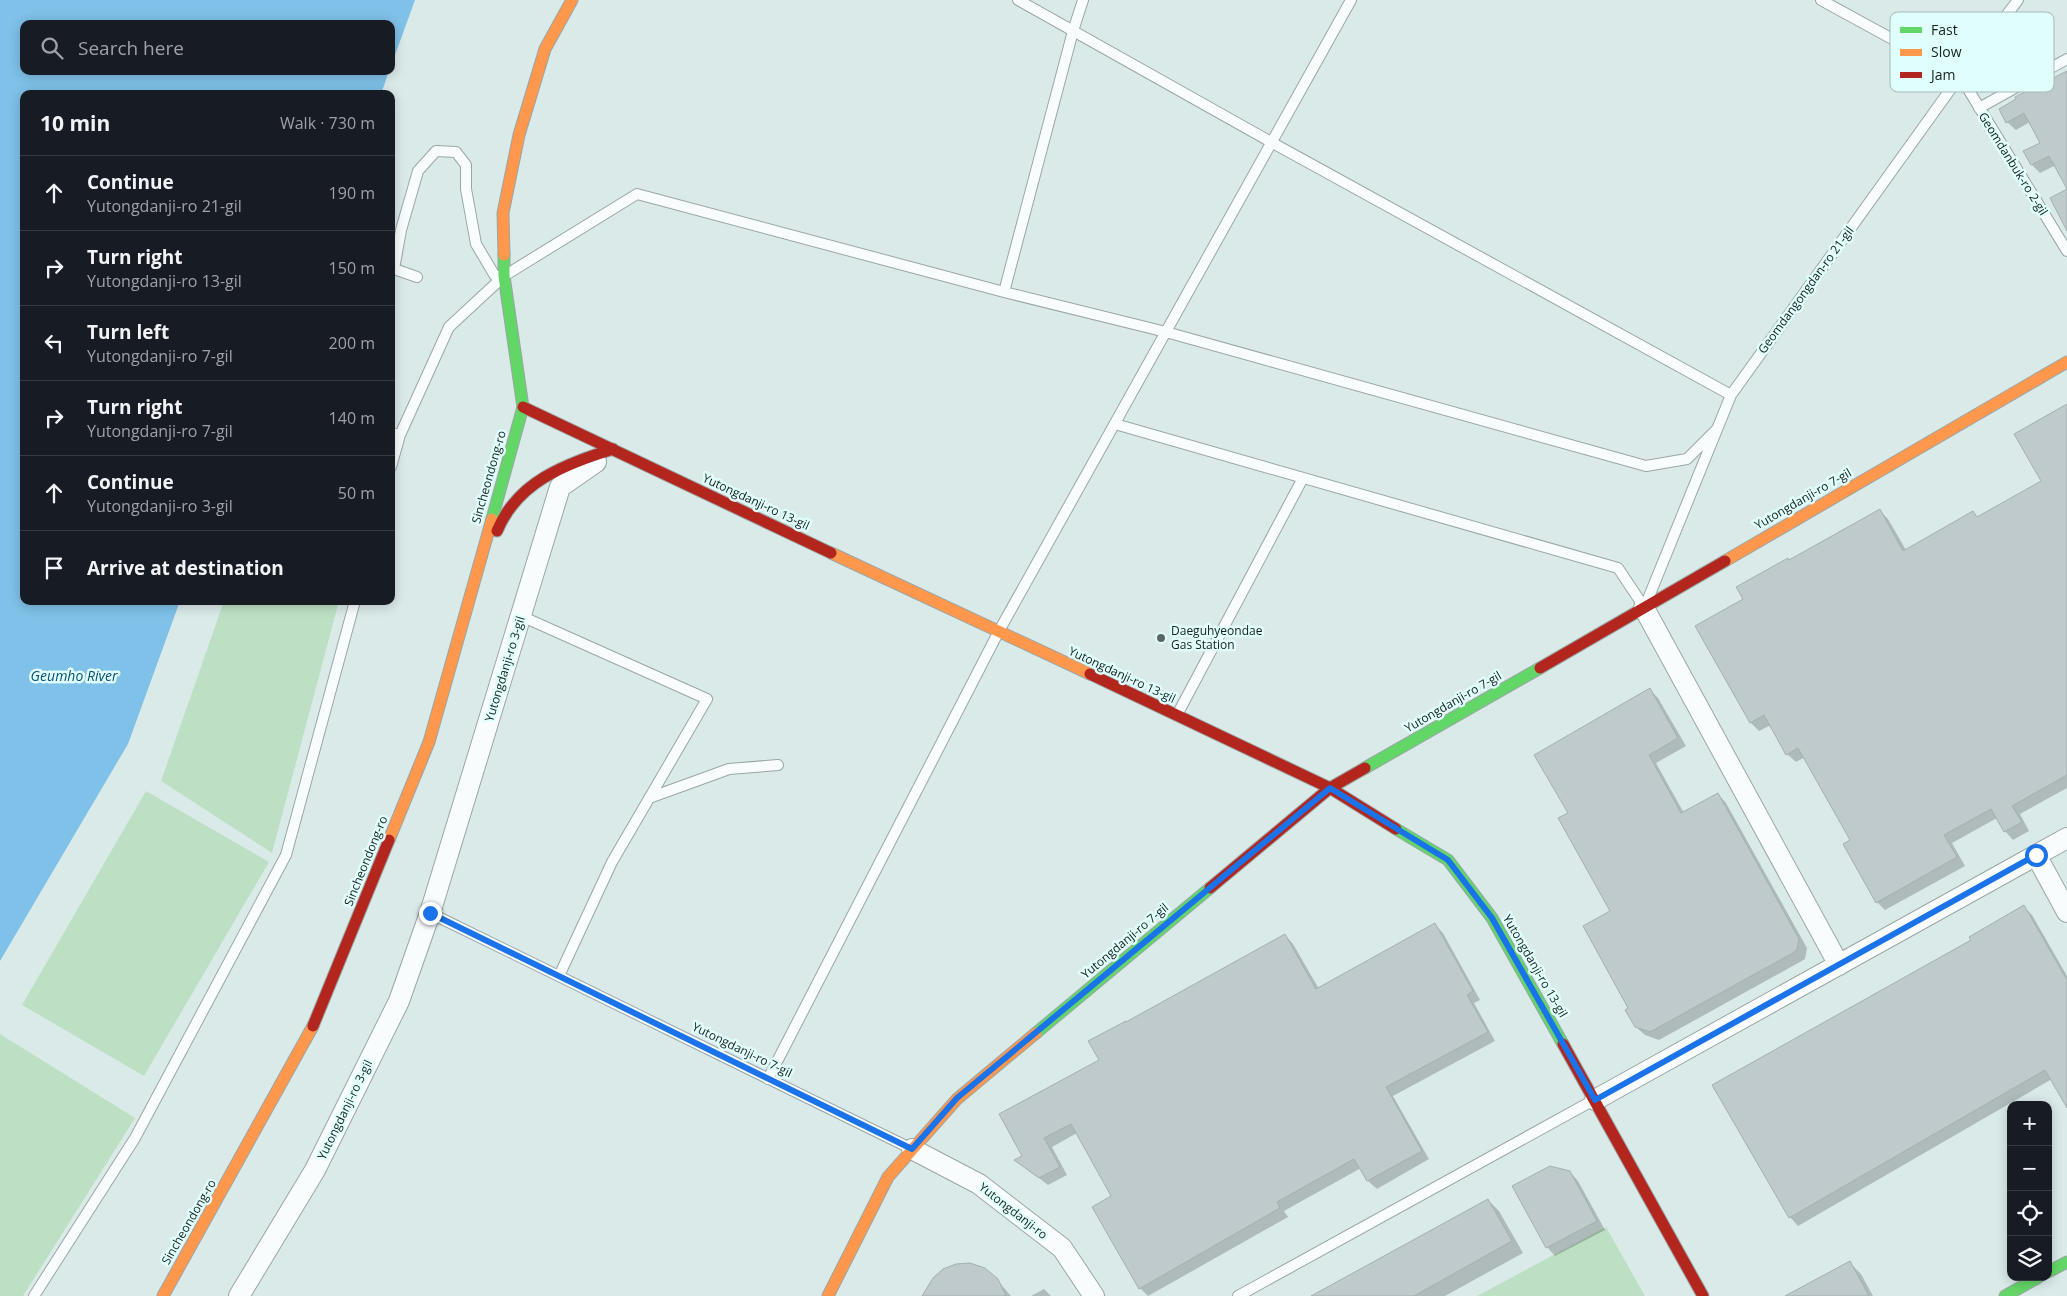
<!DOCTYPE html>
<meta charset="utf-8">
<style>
:root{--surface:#171b24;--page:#20242c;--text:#f1f3f6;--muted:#9ea1a6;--line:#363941}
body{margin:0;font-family:"Open Sans",sans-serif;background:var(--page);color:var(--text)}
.controls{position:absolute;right:15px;bottom:15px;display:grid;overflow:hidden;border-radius:10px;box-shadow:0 2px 12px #0003}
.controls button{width:45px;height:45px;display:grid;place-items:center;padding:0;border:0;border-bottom:1px solid var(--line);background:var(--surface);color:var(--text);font:25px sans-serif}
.stop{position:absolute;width:15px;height:15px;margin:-11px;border:4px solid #1a73e8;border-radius:50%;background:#fff}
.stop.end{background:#1a73e8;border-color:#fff;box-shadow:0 1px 5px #0008}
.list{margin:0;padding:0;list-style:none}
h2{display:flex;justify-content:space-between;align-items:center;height:65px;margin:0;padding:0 20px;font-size:21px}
h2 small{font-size:16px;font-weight:400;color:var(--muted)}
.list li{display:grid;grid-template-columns:32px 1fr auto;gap:15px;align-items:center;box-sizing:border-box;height:75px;padding:0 20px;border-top:1px solid var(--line)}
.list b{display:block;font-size:19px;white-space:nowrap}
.list p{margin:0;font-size:16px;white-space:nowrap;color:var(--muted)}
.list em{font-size:16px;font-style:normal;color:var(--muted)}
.icon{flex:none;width:28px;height:28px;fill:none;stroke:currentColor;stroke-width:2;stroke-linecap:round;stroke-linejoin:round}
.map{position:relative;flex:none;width:2067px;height:1296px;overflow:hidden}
.search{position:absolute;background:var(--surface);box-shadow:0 2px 12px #0003;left:20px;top:20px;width:375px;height:55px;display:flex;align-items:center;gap:12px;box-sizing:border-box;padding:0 18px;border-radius:10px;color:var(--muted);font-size:19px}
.panel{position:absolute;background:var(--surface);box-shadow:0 2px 12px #0003;left:20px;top:90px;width:375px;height:515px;border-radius:10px}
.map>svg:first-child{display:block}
</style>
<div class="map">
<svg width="2067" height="1296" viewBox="0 0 2067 1296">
<rect width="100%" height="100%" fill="#daeae9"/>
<path fill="#bde0c4" d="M224,601h115l-67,252 -111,-72z
M146,791l123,71 -125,214 -122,-71z
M0,1034l135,84 -112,178h-23z
M1606,1227l39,69h-168z"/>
<path fill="#7fc1e8" d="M0,0h415l-24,66v-42h-367v47h365l-8,23h-357v507h156l-52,143 -128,217z"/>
<path fill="#0003" d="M2067,72v114l-11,-21 -16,8 -8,-8 10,-22 -12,-21 -14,8 -9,-8z
M2067,405v383l-47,26 9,17 -16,9 -8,-9 -8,-13 -45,25 13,23 -80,44 -8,-8 -25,-61 -47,-84 -9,5 -9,-8 -16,-29 -12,6 -8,-8 -6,-123 44,-39 91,-50 8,8 18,31 67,-37 5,5 64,-37z
M1650,690l8,8 28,48 -30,17 28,50 34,-19 8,9 81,145 -2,11 -5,3 -141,78 -14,-5 -9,-8 -6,-18 -19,-97 -41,-99z
M2024,907l8,8 35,61v129l-15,-26 -254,147 -8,-9 183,-276z
M1435,925l8,8 37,67 -6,3 21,38 -102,55 36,63 -52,30 -9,-8 -7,-13 -77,43 4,6 -140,79 -8,-8 -27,-91 -36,-64 -25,14 15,28 -19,10 -32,-25 8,-4 76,-96 27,-37 158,-88 8,9 26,45z
M1570,1172l8,9 27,49 -50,26 -8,-9z
M1488,1200l11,11 24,42 -78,43h-131z
M1850,1263l11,11 12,22h-85z
M997,1280l14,16h-85z
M1044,1289l7,7h-20z"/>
<path fill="#becacb" stroke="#a4b0b0" d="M2067,71v160l-17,-33 17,-9 -18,-33 -18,9 -8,-14 17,-8 -16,-30 -18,10 -7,-14 17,-10 -1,-2z
M2067,404v371l-55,31 10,16 -18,10 -13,-23 -47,26 13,22 -81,46 -33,-59 7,-4 -52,-92 -12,7 -22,-40 -14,8 -55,-97 48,-27 -7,-12 52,-29 1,2 91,-51 23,42 70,-40 4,6 64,-36 -27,-47z
M1650,688l28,50 -29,17 32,58 37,-20 81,146 -2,11 -6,4 -141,78 -15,-5 -10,-17 3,-2 -45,-82 27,-15 -52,-93 10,-5 -34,-58z
M2024,905l43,75v128l-22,-38 -256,148 -77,-133 259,-145 -2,-3z
M1435,923l38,68 -6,4 21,37 -102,55 36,64 -55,30 -13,-22 -77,43 3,6 -141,81 -47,-82 19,-11 -40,-72 -27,14 16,29 -21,11 -25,-18 8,-4 -23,-42 100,-54 -11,-19 38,-20v1l159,-88 31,55z
M1550,1166l20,5 27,50 -51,27 -34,-62z
M1488,1199l24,42 -98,55h-103z
M1850,1261l19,35h-84z
M970,1263l15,5 13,11 8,17h-84l11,-18 10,-9 13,-5z"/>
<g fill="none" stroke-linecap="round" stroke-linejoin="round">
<defs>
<path id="lane" d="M1018,0l253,142 460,253
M1821,0l139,76 107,175
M1979,108l88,-49
M417,277l-23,-8 7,-39 17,-59 18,-20 20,1 10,13v24l10,55 19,32h3
M1004,292l69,-261 10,-31
M1115,424l503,144 26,39
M391,433l9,2 49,-108 55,-51 133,-82 367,98 162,40 480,134 41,-7 30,-30
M391,467l9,-32
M1648,599l83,-204 229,-319 58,-76
M521,616l186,83 -95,163 -53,114
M1177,715l126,-237
M649,798l80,-29 49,-4
M430,913l482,236
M768,1079l231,-448 352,-631
M34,1296l101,-158 151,-283 69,-254
M1238,1296l354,-195"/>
<path id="street" d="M1644,608l195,357
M2036,855l31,57
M1595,1100l472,-262
M912,1149l67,35 83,64 32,48
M239,1296l76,-126 84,-169 31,-88 130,-426 36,-25"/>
<path id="fast" d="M492,519l31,-112 -19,-131v-21
M1365,768l175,-100
M1396,829l52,31 44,58 71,126
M1036,1033l174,-145
M2048,1272l19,-10
M2005,1296l34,-19"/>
<path id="slow" d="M504,255l-1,-42 16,-78 26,-86 27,-49
M831,553l259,121
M1725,561l342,-199
M389,840l40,-98 63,-223
M163,1296l150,-270
M828,1296l60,-119 69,-78 79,-66"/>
<path id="jam" d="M523,407l308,146
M497,531c21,-50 67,-66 116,-82
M1540,668l185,-107
M1090,674l240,114 66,41
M1210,888l120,-100 35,-20
M313,1026l76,-186
M1563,1044l140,252"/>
</defs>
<use href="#lane" stroke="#9aa6a6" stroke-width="12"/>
<use href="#street" stroke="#9aa6a6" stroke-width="22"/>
<use href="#fast" stroke="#9aa6a6" stroke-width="13"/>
<use href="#slow" stroke="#9aa6a6" stroke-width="13"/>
<use href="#jam" stroke="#9aa6a6" stroke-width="13"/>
<use href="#lane" stroke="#f9fcfc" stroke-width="10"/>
<use href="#street" stroke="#f9fcfc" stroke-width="20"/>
<use href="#fast" stroke="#63d668" stroke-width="11"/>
<use href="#slow" stroke="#ff974d" stroke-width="11"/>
<use href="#jam" stroke="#b3261e" stroke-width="11"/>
</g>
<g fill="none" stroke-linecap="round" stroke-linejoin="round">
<path stroke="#1a73e8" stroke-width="6" d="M430,913l482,236 45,-51 373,-310 118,72 44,58 103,182 441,-245"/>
</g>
<circle fill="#5a6766" stroke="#e0fefc" stroke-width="2" cx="1161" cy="638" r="5"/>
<g text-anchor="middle" stroke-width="5" stroke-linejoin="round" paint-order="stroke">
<g font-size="12" fill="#152020" stroke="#e0fefc">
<text transform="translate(2013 164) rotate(58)" y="4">Geomdanbuk-ro 2-gil</text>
<text transform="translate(1806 290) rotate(-54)" y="4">Geomdangongdan-ro 21-gil</text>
<text transform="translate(489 477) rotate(-74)" y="4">Sincheondong-ro</text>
<text transform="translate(1803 499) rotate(-30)" y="4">Yutongdanji-ro 7-gil</text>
<text transform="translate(756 502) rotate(25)" y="4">Yutongdanji-ro 13-gil</text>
<text transform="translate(505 669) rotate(-73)" y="4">Yutongdanji-ro 3-gil</text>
<text transform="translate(1122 675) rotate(25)" y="4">Yutongdanji-ro 13-gil</text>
<text transform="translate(1453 702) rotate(-30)" y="4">Yutongdanji-ro 7-gil</text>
<text transform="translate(366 861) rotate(-68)" y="4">Sincheondong-ro</text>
<text transform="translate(1125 941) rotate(-40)" y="4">Yutongdanji-ro 7-gil</text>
<text transform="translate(1535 966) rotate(60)" y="4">Yutongdanji-ro 13-gil</text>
<text transform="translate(742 1050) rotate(26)" y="4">Yutongdanji-ro 7-gil</text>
<text transform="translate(345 1110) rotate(-64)" y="4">Yutongdanji-ro 3-gil</text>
<text transform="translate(1013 1211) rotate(38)" y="4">Yutongdanji-ro</text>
<text transform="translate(189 1222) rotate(-60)" y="4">Sincheondong-ro</text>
</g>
<g font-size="12" fill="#152020" stroke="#e0fefc" text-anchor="start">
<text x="1171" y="635">Daeguhyeondae<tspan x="1171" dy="14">Gas Station</tspan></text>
</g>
<g font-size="14" font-style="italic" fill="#074f74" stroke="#e0fefc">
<text x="74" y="681">Geumho River</text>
</g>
</g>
<rect x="1890" y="12" width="164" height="80" rx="8" fill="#e0fefc" stroke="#a3bbba" stroke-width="1"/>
<rect x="1900" y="27" width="22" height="6" fill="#63d668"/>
<rect x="1900" y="49" width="22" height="7" fill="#ff974d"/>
<rect x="1900" y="72" width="22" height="6" fill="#b3261e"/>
<g font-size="14" fill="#152020">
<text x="1931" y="35">Fast</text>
<text x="1931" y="57">Slow</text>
<text x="1931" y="80">Jam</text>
</g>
</svg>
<div class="controls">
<button>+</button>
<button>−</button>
<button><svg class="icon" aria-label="locate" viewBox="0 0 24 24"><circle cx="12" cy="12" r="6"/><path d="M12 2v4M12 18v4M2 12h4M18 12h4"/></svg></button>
<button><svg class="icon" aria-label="layers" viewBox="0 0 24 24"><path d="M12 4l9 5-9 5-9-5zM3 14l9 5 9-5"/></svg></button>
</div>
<div class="stop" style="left:2036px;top:855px"></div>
<div class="stop end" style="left:430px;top:913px"></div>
<div class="search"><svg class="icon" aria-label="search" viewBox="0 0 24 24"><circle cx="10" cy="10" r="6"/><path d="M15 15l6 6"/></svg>Search here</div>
<section class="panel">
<h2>10 min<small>Walk · 730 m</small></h2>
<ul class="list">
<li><svg class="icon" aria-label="ahead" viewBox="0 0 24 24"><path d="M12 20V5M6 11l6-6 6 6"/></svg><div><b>Continue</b><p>Yutongdanji-ro 21-gil</p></div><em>190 m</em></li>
<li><svg class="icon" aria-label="right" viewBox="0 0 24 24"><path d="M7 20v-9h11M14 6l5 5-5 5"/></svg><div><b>Turn right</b><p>Yutongdanji-ro 13-gil</p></div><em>150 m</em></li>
<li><svg class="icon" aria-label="left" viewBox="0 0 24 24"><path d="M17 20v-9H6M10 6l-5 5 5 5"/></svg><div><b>Turn left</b><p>Yutongdanji-ro 7-gil</p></div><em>200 m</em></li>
<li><svg class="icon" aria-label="right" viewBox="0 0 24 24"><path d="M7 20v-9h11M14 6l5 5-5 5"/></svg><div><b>Turn right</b><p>Yutongdanji-ro 7-gil</p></div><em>140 m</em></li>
<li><svg class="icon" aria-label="ahead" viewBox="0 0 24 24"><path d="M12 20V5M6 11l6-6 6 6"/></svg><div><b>Continue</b><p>Yutongdanji-ro 3-gil</p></div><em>50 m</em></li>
<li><svg class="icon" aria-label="arrive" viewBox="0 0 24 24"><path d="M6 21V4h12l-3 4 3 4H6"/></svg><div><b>Arrive at destination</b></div></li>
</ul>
</section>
</div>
